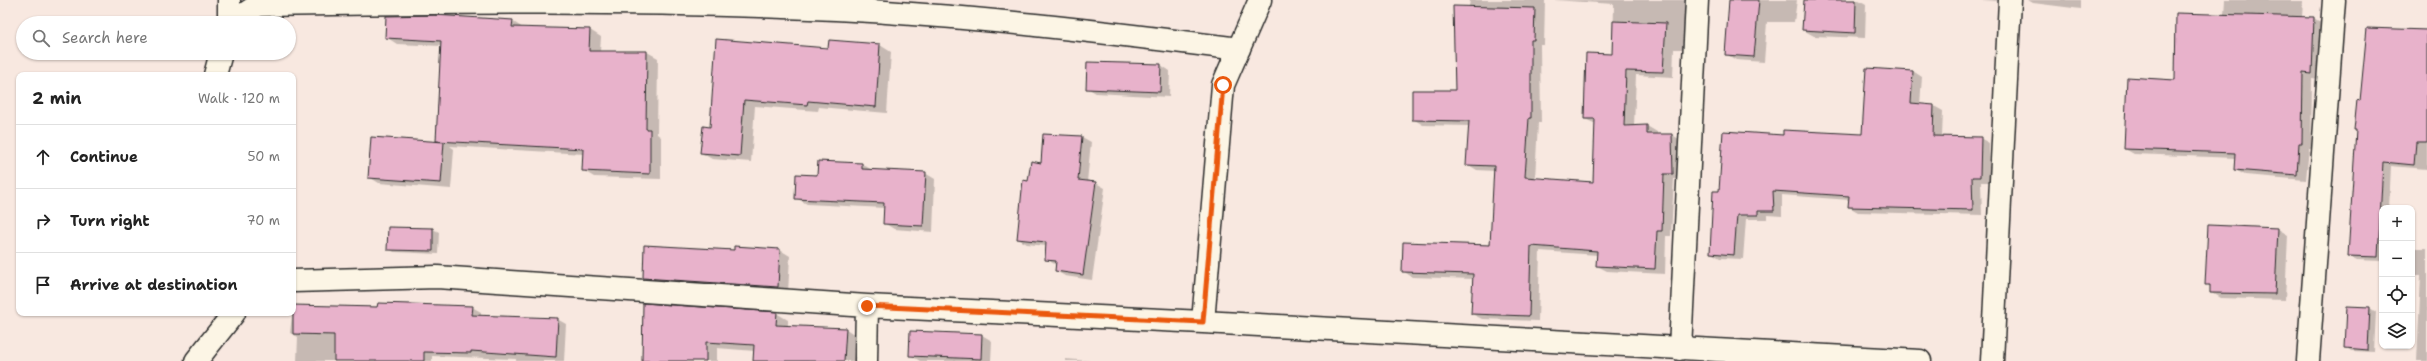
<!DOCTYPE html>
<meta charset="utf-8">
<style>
:root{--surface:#fff;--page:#f2f2f2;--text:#222;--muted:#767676;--line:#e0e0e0}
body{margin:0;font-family:"Shantell Sans",sans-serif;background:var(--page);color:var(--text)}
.controls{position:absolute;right:12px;bottom:12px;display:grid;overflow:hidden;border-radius:8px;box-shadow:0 1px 3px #0004}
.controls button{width:36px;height:36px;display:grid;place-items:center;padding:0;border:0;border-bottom:1px solid var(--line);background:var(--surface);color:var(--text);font:20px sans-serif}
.stop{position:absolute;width:12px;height:12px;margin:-9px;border:3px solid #ea580c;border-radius:50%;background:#fff}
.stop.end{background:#ea580c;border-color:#fff;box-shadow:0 1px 4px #0008}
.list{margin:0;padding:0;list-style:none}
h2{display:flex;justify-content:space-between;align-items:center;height:52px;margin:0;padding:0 16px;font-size:17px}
h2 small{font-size:13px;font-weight:400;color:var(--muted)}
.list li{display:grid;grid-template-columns:26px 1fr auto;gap:12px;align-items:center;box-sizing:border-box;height:64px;padding:0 16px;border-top:1px solid var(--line)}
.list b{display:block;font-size:15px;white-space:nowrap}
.list em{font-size:13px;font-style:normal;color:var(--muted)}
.icon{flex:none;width:22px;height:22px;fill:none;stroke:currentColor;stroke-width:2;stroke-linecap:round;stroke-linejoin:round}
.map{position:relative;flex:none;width:2427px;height:361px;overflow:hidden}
.search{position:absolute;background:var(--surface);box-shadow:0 1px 3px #0004;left:16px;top:16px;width:280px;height:44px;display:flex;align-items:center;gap:10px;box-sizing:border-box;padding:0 14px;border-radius:22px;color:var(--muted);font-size:15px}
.panel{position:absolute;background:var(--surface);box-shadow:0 1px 3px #0004;left:16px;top:72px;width:280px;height:244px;border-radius:8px}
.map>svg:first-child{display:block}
</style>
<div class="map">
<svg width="2427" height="361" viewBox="0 0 2427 361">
<rect width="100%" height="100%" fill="#f8e8e0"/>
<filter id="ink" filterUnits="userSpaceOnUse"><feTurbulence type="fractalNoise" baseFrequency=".025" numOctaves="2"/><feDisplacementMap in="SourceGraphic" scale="8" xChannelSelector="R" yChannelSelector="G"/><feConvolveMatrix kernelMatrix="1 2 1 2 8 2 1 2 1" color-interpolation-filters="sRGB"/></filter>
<g filter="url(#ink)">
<path fill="#0003" d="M1470,0h75l-1,45h-4l1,78h-3l-3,56 59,4 2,-59 -11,-5 28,-64 1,-51 -61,-4h134l-1,49h-12l-1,28 -37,-2 -2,51h13l10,6v3h15l9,5 1,39h-8l-3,57h-5l-1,38 -58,-3 -10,-5 1,-11 -58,-4 -2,70 -56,-2 -10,-5 2,-35 -62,-2 -9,-6 88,-25 4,-75 -18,-1 -10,-6 3,-38 -47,-1 -10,-6 43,-28z
M1730,0h67l-3,22h-27l-3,40 -28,-2 -10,-6z
M1805,0h54l7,4 -1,34 -51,-2 -11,-6z
M1981,0h29l-1,2z
M2028,0h53v9l-48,-6z
M2225,0h78l-1,18h12l9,6 -2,55 -9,-1 -1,70h-2l-3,32 -61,-5 -10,-5 1,-12 -102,-4 -9,-5 99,-135z
M512,21l11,7 67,2 11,7 -1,15h47l11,6 -1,76 4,3v42l-67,-2 -10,-6v-17l-134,-8 4,3 -3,40 -72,-6 -10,-6 73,-34 -5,-3 5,-94 -45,-2 -11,-7z
M2427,31v138l-36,-3 -2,42h-7v53l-25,-1 -8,-4 8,-125 -2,-1 6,-28z
M717,40l112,9 1,-8 50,4 11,7 -4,61 -68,-6 -1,4 -63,-5 -4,56 -39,-3 -11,-6 10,-25z
M1088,63l73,2 9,6 -1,26 -73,-4 -9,-5z
M1913,71l9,6 -2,28 14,1 9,5 -1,26 38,1 9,5v39h-8l1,33 -124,-3 -9,-5 1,-7 -68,-5v21l-15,-1v4h-21l-3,40 -23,-1 -9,-5 9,-61 64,-56 79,-1z
M1082,137l9,5 -4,40 9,1 9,5 -13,92 -27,-4 -9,-5v-6l-10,-6 1,-13 -20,-2 -9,-5 11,-57 13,-18z
M862,164l10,6 53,3 10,6 -2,53 -39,-3 -10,-6 1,-15 -78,-4 -11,-6 22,-22z
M2209,226l69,3 10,6 -3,65 -64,-2 -10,-6v-5l-5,-3z
M389,228l44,1 6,3 -1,22 -44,-2 -5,-3z
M2412,248h15v113h-10l4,-86h-9z
M780,250l10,6 -2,37 -134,-9 -10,-6 91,-27z
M293,306l85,2 94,-1 9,5v4l76,3 9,5 -2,37h-48v-2l-84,-3v5h-135l1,-24 -8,-4z
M2348,307l22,1 6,4 -2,40 -23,-1 -5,-4z
M776,313l12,7v7l58,2 11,7 -1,25h-102l1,-10 -38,-3v13h-74z
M982,335l10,6 -1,20h-71l-10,-6z
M1065,359l26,2h-26z"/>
<path fill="#e8b2cb" stroke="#2b2b2b" d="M1729,0h30l-5,57 -29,-2z
M1804,0h52l-1,33 -53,-3z
M1453,6l82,2 -1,32h-3v78h-2l-4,59 68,5 2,-63h-11l2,-66 26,1 1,-33 53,2 -3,49 -37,-1 -2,55 23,-1v9h25l1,40h-9l-2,57h-5l-2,38 -59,-3 1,-15 -66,-5 -2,70 -58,-2 2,-40 -71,-2 1,-30 87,3 4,-79 -28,-1 3,-44 -57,-1v-30h43z
M2176,13l138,4 -2,57 -9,-1 -1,70h-3l-2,32 -63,-5 1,-17 -111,-4 3,-72 48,3z
M434,15l79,5 -1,7 78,2 -1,22h58l-1,78h4v45l-68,-3 1,-22 -147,-8 5,-100 -56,-3 1,-22z
M2367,28l60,2v112h-11l-2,23 -31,-3 -5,95 -30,-1 8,-126h-2l3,-30 3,1z
M716,39l112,9 1,-8 51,4 -4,63 -68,-6 -1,4 -63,-5 -4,56 -40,-3 3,-27 7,1z
M1087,62l74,2 -1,28 -74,-3z
M1866,68l47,3 -2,32 23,2 -1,31 48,1 -1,40h-8l1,33 -125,-3 1,-11 -76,-5 1,20h-16v4h-21l-3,40 -24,-2 3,-62h6l4,-60 60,4v-5l79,4z
M1043,134l39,2 -4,44 18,2 -13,93 -28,-4 1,-10 -11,-1 1,-18 -29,-3 6,-59 5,1 3,-20 10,2z
M371,137l73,5 -3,41 -73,-5z
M818,161l44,2v6l64,3 -3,54 -40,-2 1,-21 -89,-4 1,-25 21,1z
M2208,225l70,3 -3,66 -65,-1v-8h-5z
M388,227l45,1v23l-46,-1z
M644,245l90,5v-4l46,3 -2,38 -135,-9z
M378,303l95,3 -1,9 86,3 -2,39 -85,-6v2l-47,-1v9h-90v-26l-41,-1v-29l84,2z
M643,303l134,9 -1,13 70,3 -2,33h-91l1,-16 -48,-3v19h-64z
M2347,306l23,1 -2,43 -23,-2z
M910,331l72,3 -1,25 -72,-3z"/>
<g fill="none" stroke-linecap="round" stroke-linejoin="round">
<defs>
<path id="minor" d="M229,0v23
M231,23l27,-18c192,-3 385,-5 578,4 135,7 268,23 403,40
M215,75l6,-22
M293,281l144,-4 430,29 336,16 717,39
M1203,322l20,-237 37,-85
M1680,349l17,-349
M196,361l38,-48
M866,361l1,-55
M1992,361l18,-361
M2308,361l26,-361"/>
</defs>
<use href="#minor" stroke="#2b2b2b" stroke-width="25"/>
<use href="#minor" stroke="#fcf5e5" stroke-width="22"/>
</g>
</g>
<g fill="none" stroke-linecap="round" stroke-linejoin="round" filter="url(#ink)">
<path stroke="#ea580c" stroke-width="5" d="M867,306l336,16 20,-237"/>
</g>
</svg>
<div class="controls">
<button>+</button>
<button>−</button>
<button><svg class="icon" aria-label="locate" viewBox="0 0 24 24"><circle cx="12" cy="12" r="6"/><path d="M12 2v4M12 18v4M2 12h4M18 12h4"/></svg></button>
<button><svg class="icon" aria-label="layers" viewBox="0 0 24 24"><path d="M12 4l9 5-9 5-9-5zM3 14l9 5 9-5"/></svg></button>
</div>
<div class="stop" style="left:1223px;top:85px"></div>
<div class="stop end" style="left:867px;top:306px"></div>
<div class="search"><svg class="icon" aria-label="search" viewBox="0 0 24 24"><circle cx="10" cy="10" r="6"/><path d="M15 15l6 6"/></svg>Search here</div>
<section class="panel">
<h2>2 min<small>Walk · 120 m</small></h2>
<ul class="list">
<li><svg class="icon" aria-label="ahead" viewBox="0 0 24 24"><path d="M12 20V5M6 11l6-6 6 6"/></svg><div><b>Continue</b></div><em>50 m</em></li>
<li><svg class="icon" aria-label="right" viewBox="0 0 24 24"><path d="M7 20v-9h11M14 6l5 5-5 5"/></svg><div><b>Turn right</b></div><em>70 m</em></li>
<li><svg class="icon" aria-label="arrive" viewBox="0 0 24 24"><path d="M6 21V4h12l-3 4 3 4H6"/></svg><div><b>Arrive at destination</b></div></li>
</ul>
</section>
</div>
